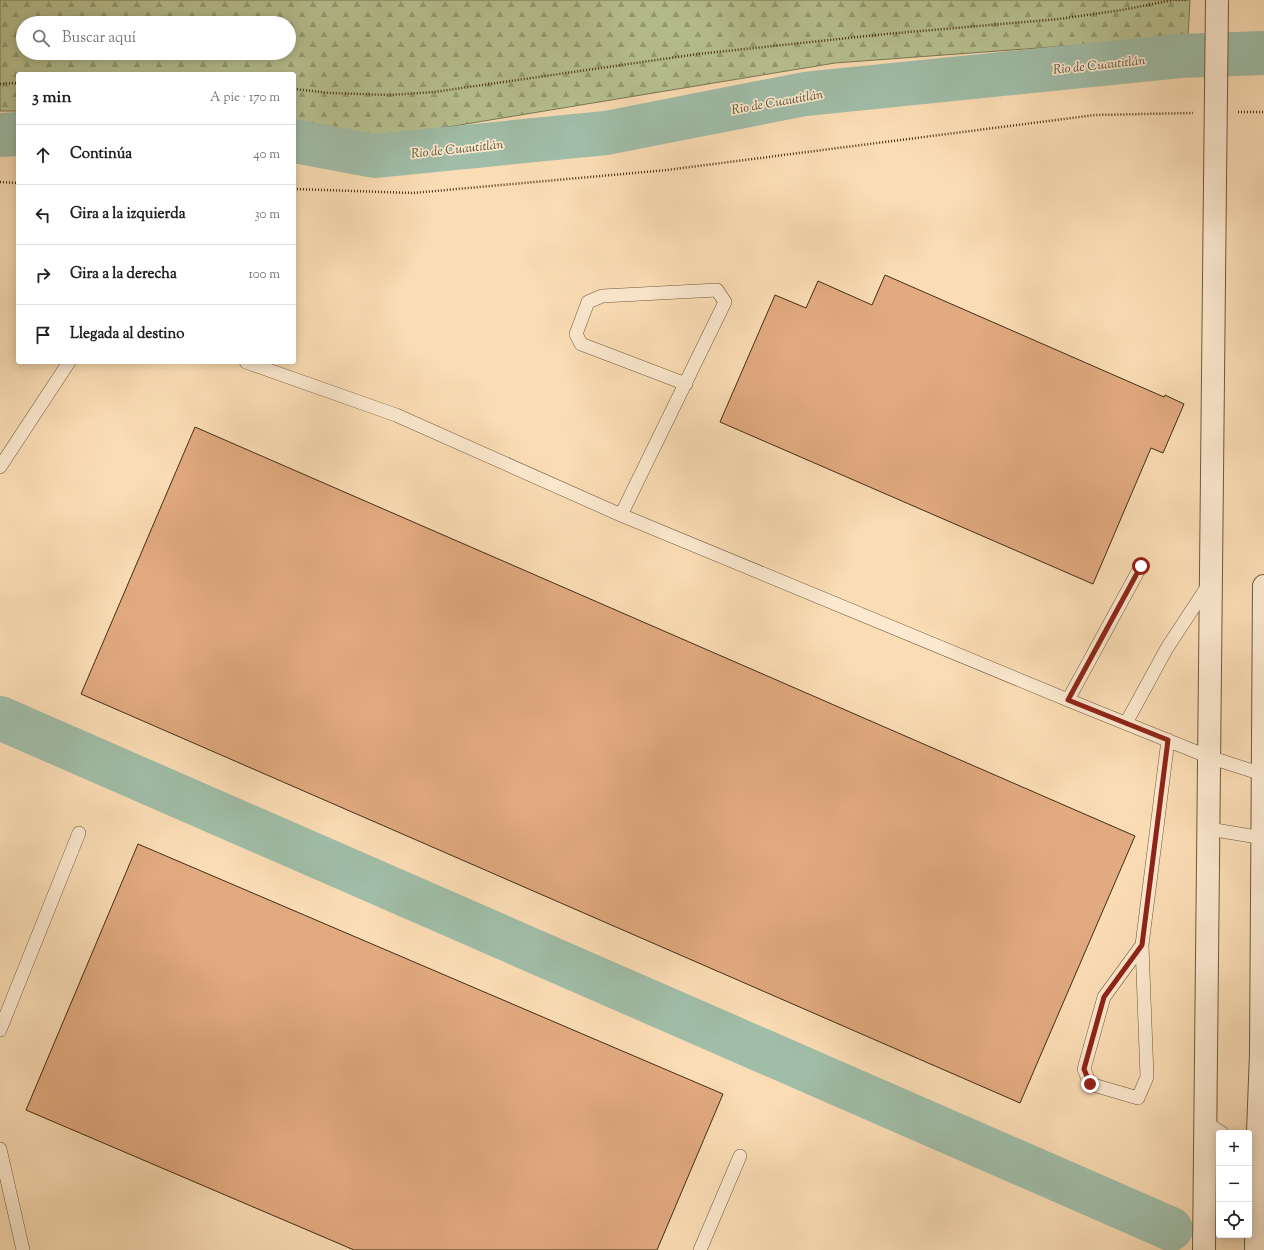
<!DOCTYPE html>
<html lang="es">
<meta charset="utf-8">
<style>
:root{--surface:#fff;--page:#f6f6f6;--text:#202124;--muted:#757577;--line:#e0e0e0}
body{margin:0;font-family:"Sorts Mill Goudy",serif;background:var(--page);color:var(--text)}
.controls{position:absolute;right:12px;bottom:12px;display:grid;overflow:hidden;border-radius:4px;box-shadow:0 2px 10px #0003}
.controls button{width:36px;height:36px;display:grid;place-items:center;padding:0;border:0;border-bottom:1px solid var(--line);background:var(--surface);color:var(--text);font:20px sans-serif}
.stop{position:absolute;width:12px;height:12px;margin:-9px;border:3px solid #8f2418;border-radius:50%;background:#fff}
.stop.end{background:#8f2418;border-color:#fff;box-shadow:0 1px 4px #0008}
.list{margin:0;padding:0;list-style:none}
h2{display:flex;justify-content:space-between;align-items:center;height:52px;margin:0;padding:0 16px;font-size:17px}
h2 small{font-size:13px;font-weight:400;color:var(--muted)}
.list li{display:grid;grid-template-columns:26px 1fr auto;gap:12px;align-items:center;box-sizing:border-box;height:60px;padding:0 16px;border-top:1px solid var(--line)}
.list b{display:block;font-size:15px;white-space:nowrap}
.list em{font-size:13px;font-style:normal;color:var(--muted)}
.icon{flex:none;width:22px;height:22px;fill:none;stroke:currentColor;stroke-width:2;stroke-linecap:round;stroke-linejoin:round}
.map{position:relative;flex:none;width:1264px;height:1250px;overflow:hidden}
.search{position:absolute;background:var(--surface);box-shadow:0 2px 10px #0003;left:16px;top:16px;width:280px;height:44px;display:flex;align-items:center;gap:10px;box-sizing:border-box;padding:0 14px;border-radius:22px;color:var(--muted);font-size:15px}
.panel{position:absolute;background:var(--surface);box-shadow:0 2px 10px #0003;left:16px;top:72px;width:280px;height:292px;border-radius:4px}
.map>svg:first-child{display:block}
</style>
<div class="map">
<svg width="1264" height="1250" viewBox="0 0 1264 1250">
<defs>
<pattern id="forest-firs" width="22" height="20" patternUnits="userSpaceOnUse"><rect width="22" height="20" fill="#b8c292"/><path d="M5 1l3.5 6h-7zM16 11l3.5 6h-7z" fill="#979e76"/></pattern>
</defs>
<rect width="100%" height="100%" fill="#fbddb5"/>
<filter id="stains"><feTurbulence type="fractalNoise" baseFrequency=".005" numOctaves="4"/><feColorMatrix values="0 0 0 0 .2 0 0 0 0 .09 0 0 0 0 .02 0 0 0 .5 -.17"/></filter>
<radialGradient id="worn" r=".72"><stop offset=".6" stop-color="#630" stop-opacity="0"/><stop offset="1" stop-color="#630" stop-opacity=".3"/></radialGradient>
<path fill="url(#forest-firs)" stroke="#7c7852" fill-rule="evenodd" d="M0,0h1190l-2,37 -353,26 -454,75 -87,-17v-47h-276v37h-18zM23,23h266v30h-266z"/>
<g fill="none" stroke-linecap="round" stroke-linejoin="round">
<path stroke="#a0bda8" stroke-width="44" d="M0,135l18,-1
M294,141l80,15 232,-23 199,-39 375,-38 84,-3
M0,718l1171,511"/>
</g>
<path fill="#e2aa81" stroke="#412d12" d="M885,275l279,122 1,-2 19,9 -21,49 -12,-5 -58,136 -373,-162 55,-127 31,13 12,-27 54,24z
M195,427l940,409 -115,267 -939,-409z
M138,844l585,250 -66,156h-303l-328,-140z"/>
<g fill="none" stroke-linecap="round" stroke-linejoin="round">
<defs>
<path id="lane" d="M246,362l150,53 225,100 447,185 141,57 53,17
M0,467l69,-105
M621,515l104,-213 -8,-12 -115,6 -14,6 -12,32 5,10 105,40
M1068,700l73,-134
M1126,723l41,-75 42,-64
M1209,829l55,9
M1142,945l-38,52 -20,72 6,15 48,14 9,-21 -5,-132 26,-205
M0,1030l79,-197
M1205,1122l17,11
M0,1149l23,101
M700,1250l40,-94"/>
<path id="street" d="M1204,1250l11,-1067
M1256,1250l1,-93 4,-103 3,-468"/>
</defs>
<use href="#lane" stroke="#70593b" stroke-width="14"/>
<use href="#street" stroke="#70593b" stroke-width="24"/>
<path stroke="#412d12" stroke-width="2.5" stroke-dasharray="1 2" stroke-linecap="butt" d="M0,84l18,-1
M294,89l36,4 60,2 44,-3 264,-38 188,-20 173,-15 63,-9 51,-10h13
M1238,112h26
M0,182l18,1
M294,189l119,4 254,-23 428,-55 98,-2"/>
<use href="#lane" stroke="#fce9cf" stroke-width="13"/>
<use href="#street" stroke="#fce9cf" stroke-width="22"/>
<defs>
<path id="street-bridge" d="M1215,183l2,-183"/>
</defs>
<use href="#street-bridge" stroke="#70593b" stroke-width="24" stroke-linecap="butt"/>
<use href="#street-bridge" stroke="#fce9cf" stroke-width="22"/>
</g>
<g fill="none" stroke-linecap="round" stroke-linejoin="round">
<path stroke="#8f2418" stroke-width="5" d="M1090,1084l-6,-15 20,-72 38,-52 26,-205 -100,-40 73,-134"/>
</g>
<g text-anchor="middle" stroke-width="3.5" stroke-linejoin="round" paint-order="stroke">
<g font-size="13" font-style="italic" fill="#595138" stroke="#fce9cf">
<text transform="translate(1099 64) rotate(-6)" y="5">Rio de Cuautitlán</text>
<text transform="translate(777 101) rotate(-10)" y="5">Rio de Cuautitlán</text>
<text transform="translate(457 148) rotate(-6)" y="5">Rio de Cuautitlán</text>
</g>
</g>
<rect width="100%" height="100%" filter="url(#stains)"/>
<rect width="100%" height="100%" fill="url(#worn)"/>
</svg>
<div class="controls">
<button>+</button>
<button>−</button>
<button><svg class="icon" aria-label="locate" viewBox="0 0 24 24"><circle cx="12" cy="12" r="6"/><path d="M12 2v4M12 18v4M2 12h4M18 12h4"/></svg></button>
</div>
<div class="stop" style="left:1141px;top:566px"></div>
<div class="stop end" style="left:1090px;top:1084px"></div>
<div class="search"><svg class="icon" aria-label="search" viewBox="0 0 24 24"><circle cx="10" cy="10" r="6"/><path d="M15 15l6 6"/></svg>Buscar aquí</div>
<section class="panel">
<h2>3 min<small>A pie · 170 m</small></h2>
<ul class="list">
<li><svg class="icon" aria-label="ahead" viewBox="0 0 24 24"><path d="M12 20V5M6 11l6-6 6 6"/></svg><div><b>Continúa</b></div><em>40 m</em></li>
<li><svg class="icon" aria-label="left" viewBox="0 0 24 24"><path d="M17 20v-9H6M10 6l-5 5 5 5"/></svg><div><b>Gira a la izquierda</b></div><em>30 m</em></li>
<li><svg class="icon" aria-label="right" viewBox="0 0 24 24"><path d="M7 20v-9h11M14 6l5 5-5 5"/></svg><div><b>Gira a la derecha</b></div><em>100 m</em></li>
<li><svg class="icon" aria-label="arrive" viewBox="0 0 24 24"><path d="M6 21V4h12l-3 4 3 4H6"/></svg><div><b>Llegada al destino</b></div></li>
</ul>
</section>
</div>
